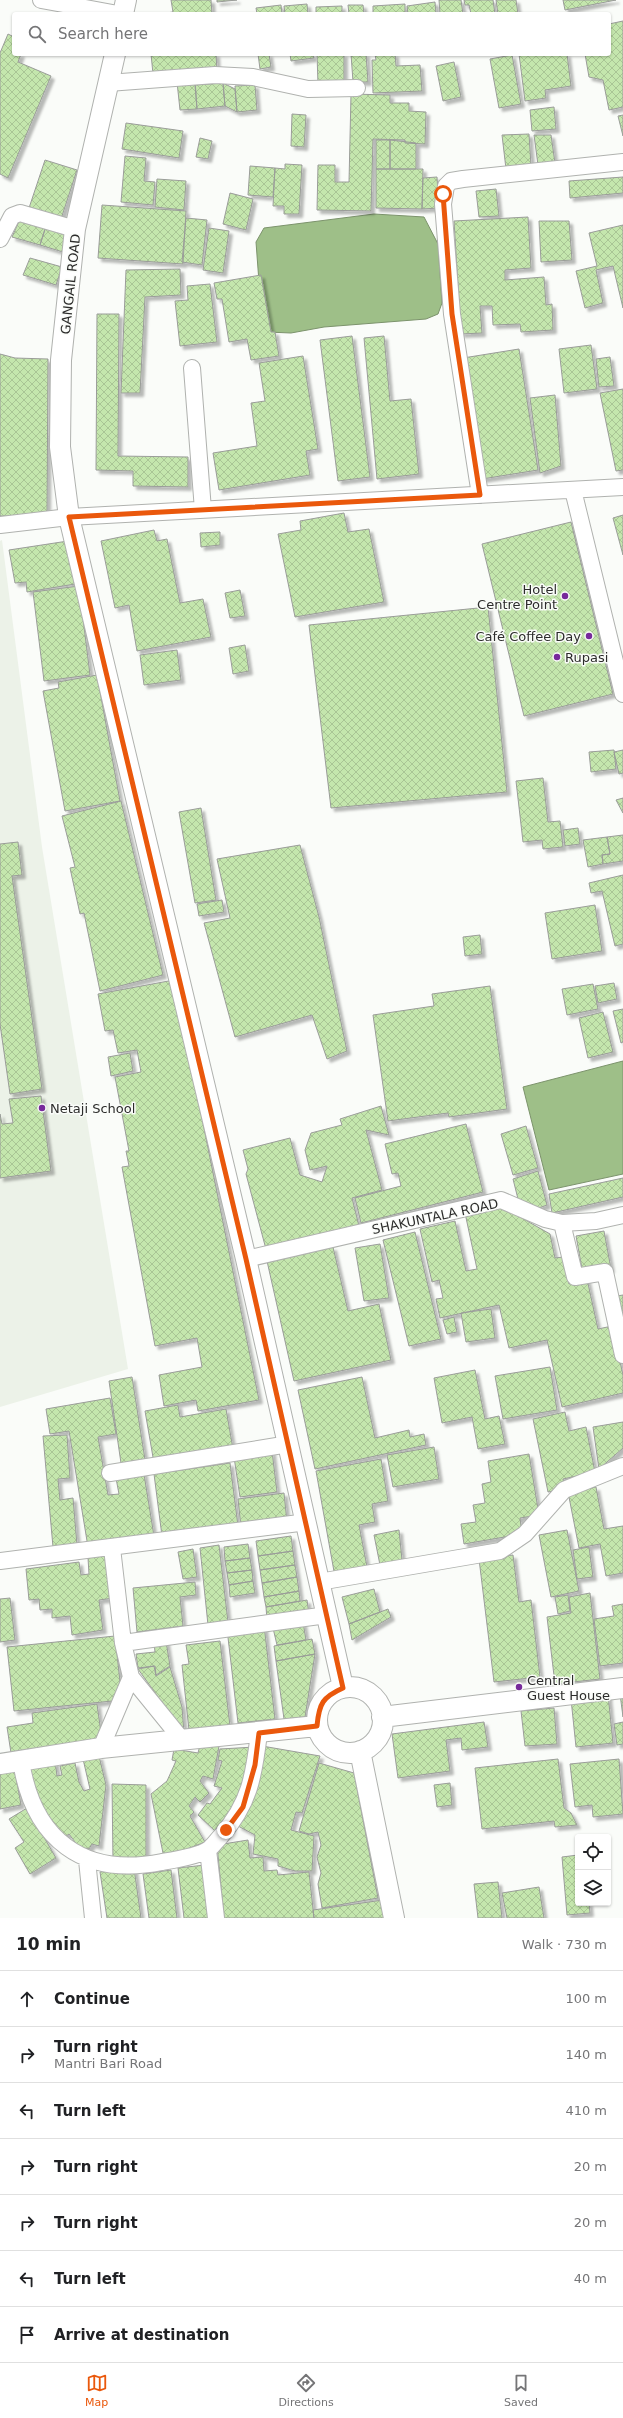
<!DOCTYPE html>
<meta charset="utf-8">
<style>
:root{--surface:#fff;--page:#f6f6f6;--text:#202124;--muted:#757577;--line:#e0e0e0;--accent:#ea580c}
body{margin:0;font-family:"DejaVu Sans",sans-serif;background:var(--page);color:var(--text)}
.controls{position:absolute;right:12px;bottom:12px;display:grid;overflow:hidden;border-radius:4px;box-shadow:0 1px 3px #0004}
.controls button{width:36px;height:36px;display:grid;place-items:center;padding:0;border:0;border-bottom:1px solid var(--line);background:var(--surface);color:var(--text);font:20px sans-serif}
.stop{position:absolute;width:12px;height:12px;margin:-9px;border:3px solid #ea580c;border-radius:50%;background:#fff}
.stop.end{background:#ea580c;border-color:#fff;box-shadow:0 1px 4px #0008}
.list{margin:0;padding:0;list-style:none}
h2{display:flex;justify-content:space-between;align-items:center;height:52px;margin:0;padding:0 16px;font-size:17px}
h2 small{font-size:13px;font-weight:400;color:var(--muted)}
.list li{display:grid;grid-template-columns:26px 1fr auto;gap:12px;align-items:center;box-sizing:border-box;height:56px;padding:0 16px;border-top:1px solid var(--line)}
.list b{display:block;font-size:15px;white-space:nowrap}
.list p{margin:0;font-size:13px;white-space:nowrap;color:var(--muted)}
.list em{font-size:13px;font-style:normal;color:var(--muted)}
.icon{flex:none;width:22px;height:22px;fill:none;stroke:currentColor;stroke-width:2;stroke-linecap:round;stroke-linejoin:round}
.map{position:relative;flex:none;width:623px;height:1918px;overflow:hidden}
.search{position:absolute;background:var(--surface);box-shadow:0 1px 3px #0004;left:12px;right:12px;top:12px;height:44px;display:flex;align-items:center;gap:10px;box-sizing:border-box;padding:0 14px;border-radius:4px;color:var(--muted);font-size:15px}
.sheet{height:444px;background:var(--surface)}
nav{display:flex;justify-content:space-around;align-items:center;box-sizing:border-box;height:56px;border-top:1px solid var(--line);background:var(--surface);font-size:11px;color:var(--muted)}
nav a{display:grid;justify-items:center;gap:2px}
nav .on{color:var(--accent)}
.map>svg:first-child{display:block}
</style>
<div class="map">
<svg width="623" height="1918" viewBox="0 0 623 1918">
<defs>
<pattern id="building-cross-hatch" width="8" height="8" patternUnits="userSpaceOnUse"><rect width="8" height="8" fill="#c4e6ad"/><path d="M0 0l8 8M0 8l8-8" fill="none" stroke="#a9c595"/></pattern>
<filter id="shadow"><feDropShadow dx="3.5" dy="3.5" stdDeviation="1" flood-color="#0004"/></filter>
</defs>
<rect width="100%" height="100%" fill="#fafcf9"/>
<path fill="#ecf2e8" d="M2,540l40,307 86,522 -128,38v-866z"/>
<path fill="#9ebf88" stroke="#7c936c" d="M374,214l50,3 14,27 4,59 -4,11 -12,5 -102,8 -33,6 -24,-1 -8,-50 -3,-40 8,-14z
M623,1061v113l-74,16 -26,-103z"/>
<path fill="url(#building-cross-hatch)" stroke="#9a9c99" filter="url(#shadow)" d="M171,0h40l1,14h-53l14,-2z
M217,0h20l-20,2z
M439,0h22l2,14h-23z
M464,0h29l2,14h-24l-2,-9h-4z
M496,0h20l2,14h-20z
M563,0h53l-51,10z
M435,2l1,12h-28l-1,-8z
M307,4l1,10h-23l-1,-8z
M405,4v10h-32v-8z
M281,5l1,9h-25l-1,-6z
M348,5h15l1,9h-15z
M342,6v8h-26v-7z
M623,21v86l-14,3 -6,-30 -14,-3 -4,-23h24v-30z
M8,34l6,3v17h7l-3,8 33,14 -43,102 -8,-4v-121z
M151,54h65l1,17 -64,3z
M258,54h11l2,13 -11,2z
M290,54h23l1,4 -23,3z
M317,54h27v29l-26,1z
M351,54h15l2,28h-15z
M375,54h20l1,12 24,-1 2,26 -49,2 -1,-33h4z
M519,54h48l4,32 -26,4 1,8 -21,3z
M512,55l9,49 -22,4 -9,-49z
M454,62l7,35 -18,4 -7,-35z
M195,80l2,29 -17,1 -3,-28z
M223,83l12,6 2,23 -12,-6z
M223,83l2,23 -28,3 -2,-24z
M255,85l2,25 -20,2 -2,-26z
M351,94l39,1v8h19v8l17,1 -1,32 -20,-1v-3l-32,-1 -2,72 -54,-1 1,-45h17v17h14z
M554,107l2,22 -24,2 -2,-21z
M292,114l14,1 -2,32 -13,-1z
M623,115v21l-5,-20z
M126,123l57,8 -4,27 -57,-9z
M529,134l2,32 -25,3 -4,-34z
M534,135h17l4,28 -17,2z
M200,138l12,3 -4,18 -12,-2z
M376,140h14v29h-14z
M390,140l26,3v26h-26z
M125,156l21,2 -2,23 11,1 -2,23 -32,-3z
M45,160l32,10 -16,49 -32,-11z
M285,164l17,1 -3,49h-15v-8h-11l2,-38 10,1z
M250,166l25,2 -2,29 -25,-2z
M376,169h47l-1,40 -46,-1z
M437,177l2,31 -17,1 1,-31z
M623,177v16l-53,5 -1,-17z
M157,179l29,2 -2,29 -29,-3z
M496,189l3,27 -20,1 -3,-26z
M230,193l23,6 -7,31 -23,-6z
M102,205l84,6 -3,53 -85,-6z
M528,217l3,51 -26,2v10l39,-3 2,28 6,-1 1,26 -32,2 -1,-8 -27,1 -1,-19h-12l2,27 -21,1 -7,-113z
M186,218l21,2 -5,45 -20,-3z
M20,219l26,7 -6,19 -28,-8z
M539,221h30l3,39 -31,2z
M623,225v83l-10,-42 -17,4 7,33 -18,5 -9,-37 21,-5 -8,-33z
M46,226l22,6 -5,20 -23,-7z
M209,228l20,3 -6,42 -20,-3z
M30,258l32,9 -6,18 -33,-10z
M180,269l1,26 -36,2 -5,96h-19l5,-123z
M261,275l10,57h4l4,24 -28,4 -4,-21 -18,3 -7,-43h-5l-3,-16z
M210,284l7,58 -37,4 -5,-45 13,-1 -1,-14z
M97,314h22l-1,142 70,1v30l-55,-1v-15l-37,-1z
M352,336l18,141 -32,4 -18,-141z
M384,336l6,65 21,-2 8,75 -42,5 -13,-141z
M591,345l6,44 -33,4 -5,-44z
M519,349l19,121 -56,9 -19,-121z
M0,354l15,4 33,1 -1,158 -47,-1z
M303,356l15,93 -12,2 4,24 -91,15 -6,-37 44,-7 -6,-43 14,-2 -6,-38z
M610,357l4,29 -15,1 -3,-28z
M623,389v81l-7,1 -16,-78z
M555,395l6,71 -21,7 -10,-75z
M344,513l4,19 21,-3 15,73 -89,15 -17,-83 23,-4 -1,-9z
M623,515v40l-10,-37z
M571,522l42,172 -89,22 -42,-172z
M154,530l3,11 10,-2 13,64 23,-4 8,38 -74,14 -8,-46 -14,3 -14,-67z
M220,532v13l-19,2 -1,-14z
M68,541l7,43 -48,8 -1,-10 -11,1 -6,-33z
M79,586l11,89 -46,6 -11,-89z
M240,590l5,26 -15,2 -5,-25z
M488,607l19,185 -176,16 -22,-183z
M245,645l4,26 -16,3 -4,-26z
M177,650l4,30 -37,5 -4,-30z
M97,675l23,126 -55,10 -22,-120 16,-3 -1,-6z
M614,750l2,19 -25,3 -2,-20z
M623,750v23l-4,1 -5,-22z
M543,778l5,44 12,-1 3,26 -20,2 -1,-9 -19,2 -7,-61z
M623,798v15l-7,-13z
M121,801l42,174 -63,16 -16,-78 -4,1 -10,-46 5,-1 -13,-51z
M201,808l15,92 -21,3 -16,-91z
M578,828l2,16 -15,2 -2,-16z
M623,835v26l-20,3 -1,-9 8,-1 -3,-17z
M607,837l3,17 -8,1 1,9 -15,3 -5,-27z
M18,842l4,33 -10,1 30,213 -32,5 -10,-70v-180z
M300,845l19,72 28,134 -20,8 -15,-44 -77,22 -31,-114 26,-5 -13,-59z
M623,875v69l-8,2 -13,-55 -11,2 -2,-10z
M222,900l2,12 -25,4 -2,-12z
M595,905l7,46 -50,8 -7,-46z
M480,935l2,19 -17,2 -2,-19z
M174,980l85,420 -61,11 -2,-11 -32,6 -5,-31 43,-8 -5,-29 -42,8 -33,-179 7,-1 -3,-15h3l-14,-74 26,-5 -4,-22 -19,3 -5,-23 -8,1 -7,-37z
M614,983l3,16 -19,4 -3,-17z
M593,984l5,25 -31,6 -5,-26z
M490,986l17,123 -58,8 -1,-4 -60,8 -15,-106 61,-9 -2,-12z
M623,1009v33l-2,1 -8,-32z
M603,1012l10,40 -25,6 -9,-40z
M130,1053l3,18 -22,5 -3,-19z
M41,1096l10,75 -51,7v-64l2,10 11,-1 -4,-24z
M381,1106l8,29 -23,-5 16,60 -30,8 7,28 -92,27 -21,-79 2,-5 -5,-19 47,-12 10,37 22,7 5,-16 -17,4 -5,-20 6,-17 31,-8 -2,-6z
M466,1124l17,68 -122,31 -6,-25 46,-12 -3,-13 -6,1 -7,-30z
M526,1126l12,42 -25,7 -12,-41z
M538,1171l9,34 -11,4 -18,-10 -5,-20z
M623,1178v19l-71,16 -3,-19z
M499,1205l51,29 5,24 8,-1 6,27 18,-5 11,50 14,-3 11,49v18l-61,14 -15,-67 -38,8 -10,-43 -59,13 -4,-19 7,-1 -4,-18 -7,2 -12,-53 35,-8 11,50 11,-2 -12,-56z
M604,1231l7,38 -28,5 -7,-38z
M415,1232l26,107 -32,7 -26,-106z
M380,1244l9,54 -25,3 -9,-53z
M333,1247l15,64 31,-7 12,56 -97,21 -27,-120z
M623,1295v30l-6,-29z
M491,1309l4,29 -29,4 -5,-29z
M454,1317l3,15 -10,2 -4,-14z
M550,1367l7,43 -54,9 -8,-43z
M475,1370l10,49 14,-3 6,28 -27,5 -6,-32 -30,6 -8,-45z
M132,1377l14,89 -24,4 -13,-89z
M362,1377l13,61 34,-8 1,7 14,-3 2,11 -111,24 -17,-79z
M110,1398l6,36 -18,3 10,58 11,-1 -4,-21 28,-5 11,68 -66,11 -19,-116 -19,3 -4,-25z
M178,1405l2,12 46,-8 7,40 -79,14 -9,-52z
M565,1412l4,19 17,-4 9,45 -32,7 2,10 -17,3 -15,-73z
M623,1422v26l-24,21 -6,-42z
M67,1435l3,43 -12,1 2,21 13,-2 4,47 -24,2 -10,-111z
M434,1447l5,32 -46,8 -6,-32z
M272,1451l5,41 -37,5 -6,-40z
M529,1454l10,61 -19,3 2,16 -58,10 -3,-20 15,-2 -3,-17 12,-2 -3,-19 9,-2 -3,-21z
M381,1459l7,42 -16,3 3,18 -16,3 9,47 -33,5 -19,-106z
M230,1463l8,63 -76,10 -8,-62z
M596,1487l8,42 19,-3v47l-17,3 -6,-32 -21,4 -11,-56z
M284,1493l3,29 -46,5 -3,-28z
M399,1530l3,30 -22,5 -6,-30z
M567,1530l12,61 -28,6 -12,-62z
M291,1536l2,15 -35,5 -2,-15z
M248,1544l2,14 -25,3 -1,-14z
M219,1545l9,77 -20,3 -8,-77z
M589,1547l4,30 -16,2 -4,-29z
M193,1549l4,28 -14,2 -5,-27z
M293,1551l2,14 -35,5 -2,-14z
M108,1555l6,43 -15,2 4,30 -31,5 -2,-19 -18,2v-9l-12,1 -1,-11 -10,1 -3,-31 53,-7 2,13 8,-1 -1,-16z
M513,1555l6,47 12,-2 9,77 -46,5 -15,-123z
M250,1558l2,12 -25,3 -2,-12z
M295,1565l2,12 -35,6 -2,-13z
M252,1570l1,11 -24,4 -2,-12z
M297,1577l2,14 -35,6 -2,-14z
M253,1581l2,12 -25,4 -1,-12z
M195,1582l1,13 -16,2 3,29 -46,6 -4,-44z
M374,1589l6,23 -31,12 -7,-27z
M299,1591l1,10 -34,6 -2,-10z
M590,1593l10,86 -45,5 -8,-67 24,-4 -2,-16z
M568,1595l2,16 -12,3 -3,-17z
M10,1598l5,42 -15,2v-43z
M307,1600l2,14 -42,6 -1,-13z
M623,1604v59l-23,3 -6,-47 20,-3 -2,-10z
M388,1609l3,8 -39,23 -3,-16z
M303,1622l3,18 -29,5 -4,-17z
M264,1625l11,94 -37,4 -11,-94z
M115,1636l7,64 -108,11 -7,-64z
M312,1639l3,15 -39,7 -2,-15z
M166,1641l4,25 -14,9 -1,-9 -17,2 -2,-14 19,-2 -1,-10z
M220,1641l10,85 -41,4 -7,-65 7,-1 -3,-19z
M315,1654l-10,63 -21,2 -8,-58z
M154,1666l2,10 14,-9 12,40 2,26 -46,-64z
M623,1693v24l-3,-23z
M608,1694l5,49 -37,4 -5,-48z
M97,1704l5,36 -91,13 -4,-26 26,-4 -1,-10z
M554,1708l3,36 -32,2 -4,-35z
M484,1722l4,25 -26,3 -1,-12 -15,2 4,31 -52,7 -6,-44z
M623,1722v22l-6,1 -3,-21z
M200,1745l19,1 -6,33 -10,-3 -3,5 9,12 -9,9 -5,-5 -6,9 5,6 -4,4 15,26 -41,16 -13,-64 16,-13 9,-20 -4,-1 2,-11 24,4z
M262,1746l58,10 -18,57 -6,-1 -5,18 23,6 -2,35h-17l-17,-5v-7l-25,-5 2,-19 -17,-9z
M255,1747l-17,55 -23,29 -17,-16 9,-12 3,1 12,-16 -8,-2 8,-25 -4,-1 2,-11z
M99,1756l7,29 -7,61 -7,-2 -3,5 -3,-1 -3,5 -14,-19 -7,5 -32,-54 -3,-17 28,-8 2,16 5,-1 -2,-9 15,-3 4,19 5,9 6,-2 -7,-30z
M558,1759l6,49 7,5 6,12 -22,2 -1,-6 -72,8 -7,-61z
M619,1759l4,55 -30,3 -1,-12 -17,2 -5,-43z
M319,1763l35,10 24,125 -56,10 -4,-24 3,-11 -4,-16 4,-12 -3,-13 -9,2 -10,-3z
M15,1771l6,34 -21,4v-35z
M450,1783l2,22 -15,2 -3,-22z
M112,1784l34,1v75l-33,1z
M27,1808l29,50 -26,16 -15,-26 9,-6 -15,-23z
M248,1840l2,18 13,-1 1,14 13,-1 1,5 31,-3 5,46h-90l-7,-73z
M578,1855v48h11l1,10 -23,2 -5,-58z
M205,1865l7,53h-28l-6,-50z
M134,1868l7,50h-34l-7,-46z
M171,1870l6,48h-28l-6,-44z
M498,1882l4,36h-24l-4,-34z
M539,1887l5,31h-37l-5,-25z
M383,1900l2,18h-71l-1,-8z"/>
<g fill="none" stroke-linecap="round" stroke-linejoin="round">
<defs>
<path id="minor" d="M41,0l77,14
M108,83l107,-8 38,2 55,12 49,-1
M0,239l12,-23 8,-3 55,16
M192,368l11,142
M573,490l50,204
M480,495l-28,-181 -9,-110 3,-18 5,-5 12,-2 160,-17
M0,525l69,-8 554,-30
M562,1223l13,54 30,-5 18,83
M246,1259l255,-59 44,19 17,4 34,-2 27,-6
M110,1473l179,-29
M112,1548l11,95 8,34 52,64
M0,1561l307,-39
M319,1582l181,-31 25,-17 39,-44 59,-24
M123,1643l204,-28
M101,1748l30,-71
M21,1761c12,78 62,117 141,101 12,-2 38,-6 47,-13 4,-3 8,-9 12,-13 29,-33 33,-61 38,-103
M208,1850l8,68
M87,1860l6,58"/>
<path id="tertiary" d="M123,14l3,-14
M115,54l-40,175 -14,131 -1,87 9,70 177,742 97,428
M317 1720a33 33 0 1 1 66 0a33 33 0 1 1-66 0Z
M382,1717l241,-29
M360,1751l34,167
M0,1764l101,-16 216,-22"/>
</defs>
<use href="#minor" stroke="#b0b2af" stroke-width="18"/>
<use href="#tertiary" stroke="#b0b2af" stroke-width="22"/>
<use href="#minor" stroke="#fff" stroke-width="16"/>
<use href="#tertiary" stroke="#fff" stroke-width="20"/>
</g>
<g fill="none" stroke-linecap="round" stroke-linejoin="round">
<path stroke="#ea580c" stroke-width="5" d="M226,1830l17,-23 12,-42 4,-32 58,-7c2,-23 6,-29 26,-38l-97,-429 -177,-742 411,-22 -28,-181 -9,-120"/>
</g>
<g fill="#77299b" stroke="#fafcf9" stroke-width="1.5">
<circle cx="565" cy="596" r="4"/>
<circle cx="589" cy="636" r="4"/>
<circle cx="557" cy="657" r="4"/>
<circle cx="42" cy="1108" r="4"/>
<circle cx="519" cy="1687" r="4"/>
</g>
<g text-anchor="middle" stroke-width="3" stroke-linejoin="round" paint-order="stroke">
<g font-size="13" fill="#2c2c2b" stroke="#fafcf9">
<text transform="translate(70 284) rotate(-84)" y="5">GANGAIL ROAD</text>
<text transform="translate(435 1216) rotate(-12)" y="5">SHAKUNTALA ROAD</text>
</g>
<g font-size="13" fill="#2c2c2b" stroke="#fafcf9" text-anchor="start">
<text x="557" y="594" text-anchor="end">Hotel<tspan x="557" dy="15">Centre Point</tspan></text>
<text x="581" y="641" text-anchor="end">Café Coffee Day</text>
<text x="565" y="662">Rupasi</text>
<text x="50" y="1113">Netaji School</text>
<text x="527" y="1685">Central<tspan x="527" dy="15">Guest House</tspan></text>
</g>
</g>
</svg>
<div class="controls">
<button><svg class="icon" aria-label="locate" viewBox="0 0 24 24"><circle cx="12" cy="12" r="6"/><path d="M12 2v4M12 18v4M2 12h4M18 12h4"/></svg></button>
<button><svg class="icon" aria-label="layers" viewBox="0 0 24 24"><path d="M12 4l9 5-9 5-9-5zM3 14l9 5 9-5"/></svg></button>
</div>
<div class="stop" style="left:443px;top:194px"></div>
<div class="stop end" style="left:226px;top:1830px"></div>
<div class="search"><svg class="icon" aria-label="search" viewBox="0 0 24 24"><circle cx="10" cy="10" r="6"/><path d="M15 15l6 6"/></svg>Search here</div>
</div>
<section class="sheet">
<h2>10 min<small>Walk · 730 m</small></h2>
<ul class="list">
<li><svg class="icon" aria-label="ahead" viewBox="0 0 24 24"><path d="M12 20V5M6 11l6-6 6 6"/></svg><div><b>Continue</b></div><em>100 m</em></li>
<li><svg class="icon" aria-label="right" viewBox="0 0 24 24"><path d="M7 20v-9h11M14 6l5 5-5 5"/></svg><div><b>Turn right</b><p>Mantri Bari Road</p></div><em>140 m</em></li>
<li><svg class="icon" aria-label="left" viewBox="0 0 24 24"><path d="M17 20v-9H6M10 6l-5 5 5 5"/></svg><div><b>Turn left</b></div><em>410 m</em></li>
<li><svg class="icon" aria-label="right" viewBox="0 0 24 24"><path d="M7 20v-9h11M14 6l5 5-5 5"/></svg><div><b>Turn right</b></div><em>20 m</em></li>
<li><svg class="icon" aria-label="right" viewBox="0 0 24 24"><path d="M7 20v-9h11M14 6l5 5-5 5"/></svg><div><b>Turn right</b></div><em>20 m</em></li>
<li><svg class="icon" aria-label="left" viewBox="0 0 24 24"><path d="M17 20v-9H6M10 6l-5 5 5 5"/></svg><div><b>Turn left</b></div><em>40 m</em></li>
<li><svg class="icon" aria-label="arrive" viewBox="0 0 24 24"><path d="M6 21V4h12l-3 4 3 4H6"/></svg><div><b>Arrive at destination</b></div></li>
</ul>
</section>
<nav>
<a class="on"><svg class="icon" aria-label="map" viewBox="0 0 24 24"><path d="M3 6l6-2 6 2 6-2v14l-6 2-6-2-6 2zM9 4v14M15 6v14"/></svg>Map</a>
<a><svg class="icon" aria-label="directions" viewBox="0 0 24 24"><path d="M12 3l9 9-9 9-9-9zM9 14v-3h6M13 9l2 2-2 2"/></svg>Directions</a>
<a><svg class="icon" aria-label="saved" viewBox="0 0 24 24"><path d="M7 4h10v16l-5-4-5 4z"/></svg>Saved</a>
</nav>
